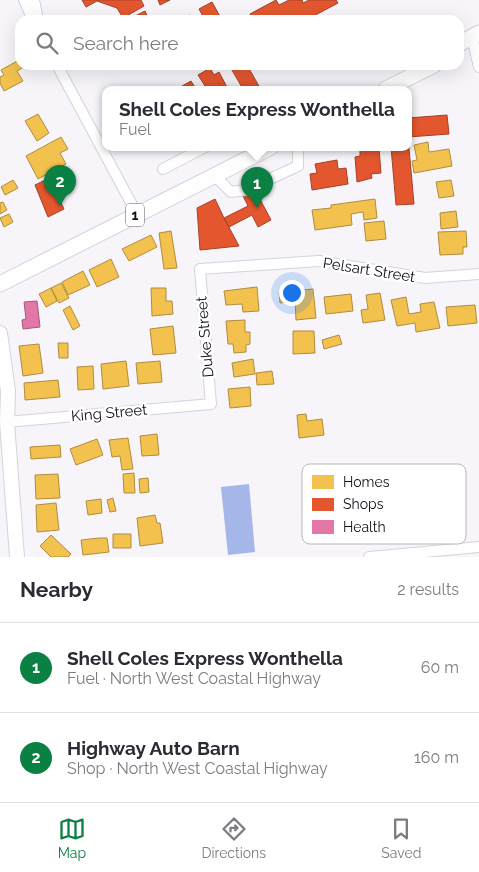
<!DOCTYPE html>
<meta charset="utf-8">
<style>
:root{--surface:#fff;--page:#f2f2f3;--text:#2b2b33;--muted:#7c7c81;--line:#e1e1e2;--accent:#0b8043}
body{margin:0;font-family:Raleway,sans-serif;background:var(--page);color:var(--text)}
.you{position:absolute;left:291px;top:292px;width:18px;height:18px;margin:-12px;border:4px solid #fff;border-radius:50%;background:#1a73e8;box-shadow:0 0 0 8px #1a73e833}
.badge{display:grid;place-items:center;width:32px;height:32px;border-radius:50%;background:var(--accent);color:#fff;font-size:16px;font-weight:700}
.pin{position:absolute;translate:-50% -41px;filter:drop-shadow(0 1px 2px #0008)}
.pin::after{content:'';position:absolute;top:26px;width:18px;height:15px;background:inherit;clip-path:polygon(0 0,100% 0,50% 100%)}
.popup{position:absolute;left:102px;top:86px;width:310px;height:65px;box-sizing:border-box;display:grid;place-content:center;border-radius:10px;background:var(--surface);filter:drop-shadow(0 1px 4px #0005);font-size:16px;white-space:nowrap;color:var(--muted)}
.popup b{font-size:19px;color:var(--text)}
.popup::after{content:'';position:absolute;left:50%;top:100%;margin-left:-10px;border:10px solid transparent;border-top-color:var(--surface)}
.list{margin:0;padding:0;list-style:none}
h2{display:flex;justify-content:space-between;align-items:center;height:65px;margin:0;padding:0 20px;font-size:21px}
h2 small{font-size:16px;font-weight:400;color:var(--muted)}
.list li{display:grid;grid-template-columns:32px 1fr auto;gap:15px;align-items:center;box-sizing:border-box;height:90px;padding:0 20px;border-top:1px solid var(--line)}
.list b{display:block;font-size:19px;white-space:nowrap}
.list p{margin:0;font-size:16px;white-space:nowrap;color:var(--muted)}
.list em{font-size:16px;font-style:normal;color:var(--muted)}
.icon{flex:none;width:28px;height:28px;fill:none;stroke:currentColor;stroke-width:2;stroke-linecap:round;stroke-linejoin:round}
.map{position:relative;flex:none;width:479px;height:557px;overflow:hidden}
.search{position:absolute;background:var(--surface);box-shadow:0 5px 20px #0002;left:15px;right:15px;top:15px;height:55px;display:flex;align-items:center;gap:12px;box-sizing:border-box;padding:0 18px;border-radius:15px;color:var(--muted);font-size:19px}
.sheet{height:245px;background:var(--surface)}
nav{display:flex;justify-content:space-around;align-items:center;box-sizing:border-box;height:70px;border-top:1px solid var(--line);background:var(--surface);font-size:14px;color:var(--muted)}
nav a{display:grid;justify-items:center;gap:2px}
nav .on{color:var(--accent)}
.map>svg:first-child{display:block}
</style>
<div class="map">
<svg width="479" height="557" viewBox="0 0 479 557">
<rect width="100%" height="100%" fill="#f7f5fa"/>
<path fill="#a5b7e9" d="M249,484l6,68 -27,3 -7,-68z"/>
<path fill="#f2c14e" stroke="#b08c3e" d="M19,60l1,5 4,2 -7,4 6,10 -19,10 -4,-8v-6l4,-2 -3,-5z
M38,114l11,19 -12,8 -12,-20z
M61,137l7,12 -8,4 6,11 -28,15 -12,-23z
M428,142l1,10 20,-3 3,17 -38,7 -2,-12 5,-1 -3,-15z
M13,180l5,8 -13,7 -4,-8z
M451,180l3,16 -15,2 -3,-16z
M375,199l2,19 -13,2 -1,-8 -12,2 1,11 -37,5 -3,-20 19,-2v-3z
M3,202l4,8 -7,4v-11z
M456,211l2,16 -17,2 -1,-16z
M9,214l4,8 -9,5 -4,-9z
M384,221l2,18 -20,2 -2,-18z
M171,231l6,37 -13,1 -5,-36z
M466,231l1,16h-4v7l-23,1 -2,-23z
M151,235l6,12 -28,14 -7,-12z
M111,259l8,18 -22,10 -8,-17z
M83,271l7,14 -22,10 -6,-13z
M61,283l8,15 -10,5 -8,-15z
M257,287l2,24 -16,1 -1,-8 -16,1 -2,-14z
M51,288l6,13 -11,6 -7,-13z
M151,288h15v13h6l1,13 -21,2z
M313,289l3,29 -20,2 -1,-19 -15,2 -1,-11z
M380,293l5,27 -22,3 -2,-13 7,-1 -2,-14z
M351,294l2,17 -27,3 -2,-17z
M406,297l3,17 12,-2 -1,-8 14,-2 6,26 -24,4 -1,-9 -18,3 -6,-26z
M475,305l2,18 -29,3 -2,-19z
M70,306l10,20 -7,4 -10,-20z
M245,320v12h5v12l-4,1v7l-12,1 -1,-9h-5l-2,-23z
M173,326l3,27 -23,2 -3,-26z
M293,331h21l1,22 -22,1z
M339,335l3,9 -18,5 -2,-9z
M58,343h10v15h-9z
M39,344l4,29 -20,3 -4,-30z
M253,359l2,15 -21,3 -2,-14z
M126,361l3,25 -26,3 -2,-25z
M160,361l2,21 -24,2 -2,-21z
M93,366l1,23 -16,1 -1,-23z
M272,371l2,13 -17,1 -1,-12z
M58,380l2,17 -35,3 -1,-17z
M250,387l1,19 -21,2 -2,-19z
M306,414l1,7 15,-2 2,16 -25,3 -2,-23z
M157,434l2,21 -17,1 -2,-20z
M128,438l5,31 -11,1 -2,-14 -8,1 -3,-17z
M97,439l6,16 -27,10 -6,-16z
M60,445l1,12 -30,2 -1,-12z
M134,473l1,20h-11l-1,-19z
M58,474l2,24 -24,1 -1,-24z
M148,478l1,14 -9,1 -1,-14z
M113,498l3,13 -6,1 -3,-12z
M101,499l1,14 -14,2 -2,-14z
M56,503l3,27 -22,2 -1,-27z
M155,515l2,8h3l3,20 -23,3 -3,-28z
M113,534h18v14h-18z
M51,535l20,19 -3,3h-17l-11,-11z
M99,538h8l2,14 -26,3 -2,-15z"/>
<path fill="#e4572e" stroke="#a64128" d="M82,0h59l3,6 -21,12 -6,-10 -20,-7 -11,6z
M158,0h12l-10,5z
M276,0l3,5 10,-5h13l1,3 6,-3h27l2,3 -32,17h-53l-3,-6z
M212,2l10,18h-17l-6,-11z
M145,11l4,9h-22z
M190,15l2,5h-13z
M229,65h18l13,23 -17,1z
M210,68l4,7 5,-3 9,17h-21l-9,-14z
M191,81l5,8h-19z
M447,115l2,19 -41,3 6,67 -18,1 -5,-58h17v-29z
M360,147l19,1 2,25 -10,1 1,4 -15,4 -2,-25 5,-1z
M337,160l1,9 8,-1 2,16 -36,6 -2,-16 7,-1 -2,-9z
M49,178l15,31 -16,8 -13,-32z
M254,188l17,32 -13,7 -6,-12 -23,12 -5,-9 24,-12 -6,-12z
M215,199l9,19 15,28 -39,4 -3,-42z"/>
<path fill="#e377a8" stroke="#a5587d" d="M37,301l3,26 -17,2 -1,-9 4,-1 -2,-17z"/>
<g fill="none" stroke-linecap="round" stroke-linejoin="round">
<defs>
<path id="minor" d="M24,0l9,20
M34,0l4,20
M472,37l7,30
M57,65l80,149
M163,169l42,-22
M214,175l17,17 15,-2 52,-24v-19
M7,422l204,-18 -11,-135 119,-8 106,17 54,-4
M369,557l110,-10"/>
<path id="major" d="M0,333l8,58 -1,31 10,135"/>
<path id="highway" d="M459,44l20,-11
M386,89l48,-24
M0,284l271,-137"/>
</defs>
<use href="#minor" stroke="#d5d2da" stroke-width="12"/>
<use href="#major" stroke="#d5d2da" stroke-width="16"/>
<use href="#highway" stroke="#d5d2da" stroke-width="17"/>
<use href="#minor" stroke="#fefefe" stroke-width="10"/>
<use href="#major" stroke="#fefefe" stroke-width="14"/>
<use href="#highway" stroke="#fefefe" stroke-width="15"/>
</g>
<g text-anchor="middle" stroke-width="5" stroke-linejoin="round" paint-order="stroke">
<rect fill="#fff" stroke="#5b575f" stroke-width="1" x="126" y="203.5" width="18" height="23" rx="4"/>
<g font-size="14" font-weight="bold" fill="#150f1a">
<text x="135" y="220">1</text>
</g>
<g font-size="15" fill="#150f1a" stroke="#fff">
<text transform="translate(369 270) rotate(9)" y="5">Pelsart Street</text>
<text transform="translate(205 337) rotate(-95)" y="5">Duke Street</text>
<text transform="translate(109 413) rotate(-5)" y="5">King Street</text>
</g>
</g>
<rect x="302" y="464" width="164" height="80" rx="8" fill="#fff" stroke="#b9b7ba" stroke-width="1"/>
<rect x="312" y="475" width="22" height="14" fill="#f2c14e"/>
<rect x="312" y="498" width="22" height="13" fill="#e4572e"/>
<rect x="312" y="520" width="22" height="14" fill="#e377a8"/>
<g font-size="14" fill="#150f1a">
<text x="343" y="487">Homes</text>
<text x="343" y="509">Shops</text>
<text x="343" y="532">Health</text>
</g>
</svg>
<div class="you"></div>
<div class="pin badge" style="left:257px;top:208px">1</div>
<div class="popup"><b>Shell Coles Express Wonthella</b>Fuel</div>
<div class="pin badge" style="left:60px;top:206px">2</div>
<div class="search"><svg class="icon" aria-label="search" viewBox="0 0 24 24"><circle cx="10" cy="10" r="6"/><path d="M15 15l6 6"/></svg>Search here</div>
</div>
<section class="sheet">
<h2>Nearby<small>2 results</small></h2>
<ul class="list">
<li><span class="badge">1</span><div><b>Shell Coles Express Wonthella</b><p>Fuel · North West Coastal Highway</p></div><em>60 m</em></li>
<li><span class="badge">2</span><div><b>Highway Auto Barn</b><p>Shop · North West Coastal Highway</p></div><em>160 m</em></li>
</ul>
</section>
<nav>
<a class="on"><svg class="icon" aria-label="map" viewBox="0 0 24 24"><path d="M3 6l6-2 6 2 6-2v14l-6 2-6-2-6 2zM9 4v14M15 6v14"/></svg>Map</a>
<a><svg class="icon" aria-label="directions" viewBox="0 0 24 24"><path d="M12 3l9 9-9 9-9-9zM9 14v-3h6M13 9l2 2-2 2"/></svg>Directions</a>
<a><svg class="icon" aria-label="saved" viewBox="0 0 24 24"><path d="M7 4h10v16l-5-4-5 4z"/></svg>Saved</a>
</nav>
